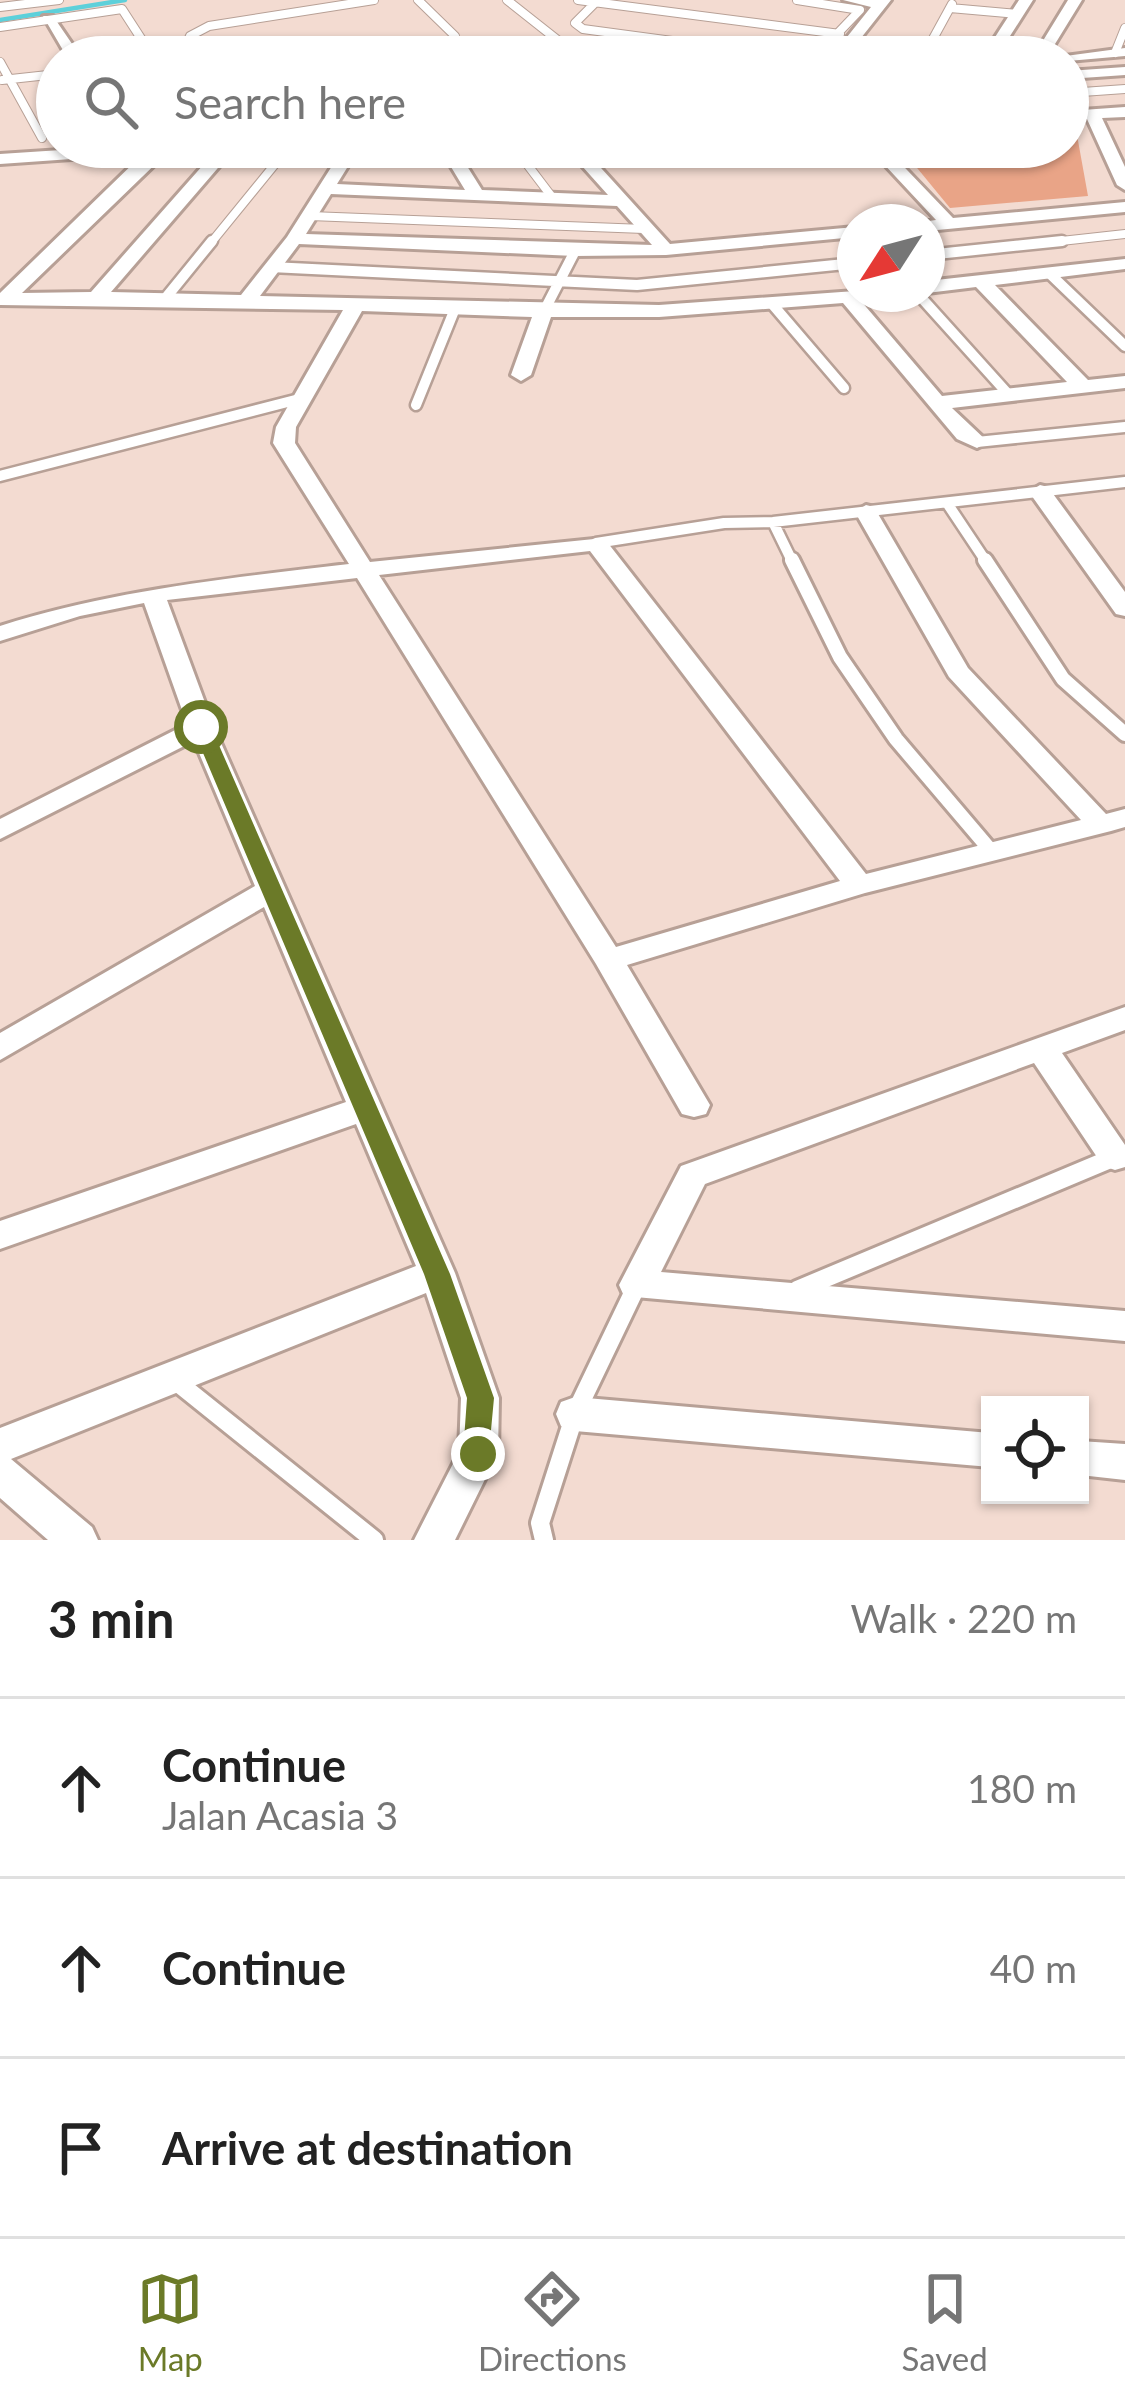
<!DOCTYPE html>
<meta charset="utf-8">
<style>
:root{--surface:#fff;--page:#f6f6f6;--text:#222;--muted:#767676;--line:#e0e0e0;--accent:#6b7a28}
body{margin:0;font-family:Lato,sans-serif;background:var(--page);color:var(--text)}
.controls{position:absolute;right:36px;bottom:36px;display:grid;overflow:hidden;border-radius:0px;box-shadow:0 3px 9px #0004}
.controls button{width:108px;height:108px;display:grid;place-items:center;padding:0;border:0;border-bottom:3px solid var(--line);background:var(--surface);color:var(--text);font:60px sans-serif}
.compass{position:absolute;left:837px;top:204px;width:108px;height:108px;border-radius:50%;background:var(--surface);box-shadow:0 3px 9px #0004;rotate:234deg}
.stop{position:absolute;width:36px;height:36px;margin:-27px;border:9px solid #6b7a28;border-radius:50%;background:#fff}
.stop.end{background:#6b7a28;border-color:#fff;box-shadow:0 3px 12px #0008}
.list{margin:0;padding:0;list-style:none}
h2{display:flex;justify-content:space-between;align-items:center;height:156px;margin:0;padding:0 48px;font-size:51px}
h2 small{font-size:39px;font-weight:400;color:var(--muted)}
.list li{display:grid;grid-template-columns:78px 1fr auto;gap:36px;align-items:center;box-sizing:border-box;height:180px;padding:0 48px;border-top:3px solid var(--line)}
.list b{display:block;font-size:45px;white-space:nowrap}
.list p{margin:0;font-size:39px;white-space:nowrap;color:var(--muted)}
.list em{font-size:39px;font-style:normal;color:var(--muted)}
.icon{flex:none;width:66px;height:66px;fill:none;stroke:currentColor;stroke-width:2;stroke-linecap:round;stroke-linejoin:round}
.map{position:relative;flex:none;width:1125px;height:1540px;overflow:hidden}
.search{position:absolute;background:var(--surface);box-shadow:0 3px 9px #0004;left:36px;right:36px;top:36px;height:132px;display:flex;align-items:center;gap:30px;box-sizing:border-box;padding:0 42px;border-radius:66px;color:var(--muted);font-size:45px}
.sheet{height:696px;background:var(--surface)}
nav{display:flex;justify-content:space-around;align-items:center;box-sizing:border-box;height:168px;border-top:3px solid var(--line);background:var(--surface);font-size:33px;color:var(--muted)}
nav a{display:grid;justify-items:center;gap:6px}
nav .on{color:var(--accent)}
.map>svg:first-child{display:block}
</style>
<div class="map">
<svg width="1125" height="1540" viewBox="0 0 1125 1540">
<rect width="100%" height="100%" fill="#f3dbd1"/>
<path fill="#e9a487" d="M1068,124h7l13,72 -138,12 -37,-45 84,-7 -3,-9h74z"/>
<g fill="none" stroke-linecap="round" stroke-linejoin="round">
<path stroke="#5dd0da" stroke-width="4.5" d="M0,20l125,-20"/>
<defs>
<path id="service-far3" d="M418,0l37,36
M507,0l72,57
M578,0l262,34
M797,0l63,10 -45,47
M596,2l-21,21 8,6 208,28
M0,7l59,-7
M950,8l68,6
M0,27l122,-18 31,48
M1115,53l10,-25
M187,57l-3,-7 6,-14 19,-10 165,-26
M923,57l29,-53
M0,62l42,76
M2,80l55,-6
M1068,93l57,-4
M514,147l38,50
M987,147l6,8
M310,216l334,13
M210,244l79,-97
M1034,244l91,-10"/>
<path id="service-far2" d="M927,255l135,-14
M271,267l366,18 218,-22
M1049,273l76,73
M918,294l91,101
M164,300l48,-59
M773,305l71,83
M543,313l32,-62
M416,405l38,-94
M977,442l148,-15
M0,476l303,-78
M947,503l40,60
M773,522l20,41
M596,543l128,-20 49,-1 352,-40"/>
<path id="service-far1" d="M792,560l48,97 56,82 96,113
M985,560l78,119 62,55"/>
<path id="service" d="M797,1290l318,-133 10,1
M172,1378l202,162
M544,1540l-4,-17 35,-109 62,-129"/>
<path id="minor" d="M843,0h48l-45,57h-15l40,-50z
M1019,0h14l-30,47 29,10h-34l-10,-9z
M1068,0h14l-35,57h-14z
M43,16h10l28,41h-14z
M1125,48v8l-57,5v-4h-10z
M1125,67v8l-57,4v-8z
M1125,107v10l-23,1 23,49v23l-8,-5 -30,-66 -19,2v-10z
M107,147l65,1 -150,145 69,-1 128,-145h17l-125,145 130,3 46,-58 57,-90h16l-23,37 128,6 -26,-43h16l27,43 126,5 -43,-48h17l88,97 185,-17v10l-189,18 -91,1 -276,-12 -39,52 399,9 196,-14 32,3 -26,7 81,95 125,-14 -91,-95 -49,6v-12l198,-22v10l-130,16 93,95 37,-4v12l-173,20 36,34 -11,6 -20,-9 -114,-136 -184,14h-108l-20,58 -10,6 -10,-6 21,-58 -170,-6 -66,116 -1,16 75,119 234,-24 262,336 215,-54 -132,-143 -94,-165 11,-7 8,2 94,161 138,146 19,-5v18l-14,4 -246,62 -238,72 83,140 -4,9 -12,3 -12,-3 -86,-150 -239,-386 -190,22 47,127 241,546 44,125 -1,55 -43,87h-41l45,-88 2,-54 -35,-105 -415,166 81,68 6,13h-50l-48,-42v-70l416,-162 -60,-142 -356,125v-28l346,-119 -82,-195 -264,153v-27l255,-147 -61,-145 -194,98v-20l187,-95 -43,-121 -64,13 -80,25v-15c114,-36 230,-48 349,-62l-76,-121 3,-16 67,-117 -343,-5v-12l143,-139 -143,10v-10zM331,194l286,12 35,39 -346,-11zM590,551l250,330 -224,66 -237,-372z
M868,147h17l68,71 172,-16v10l-198,19v-9h-5l14,-2z
M1040,485l8,2 77,105v24l-9,-2 -87,-122z
M1125,1007v23l-63,23 63,92v22l-10,3 -12,-4 -69,-103 -329,121 -44,88 464,39v30l-501,-45 -5,-11 62,-119z
M575,1397l415,36v34l-415,-36 -14,-5 -5,-12 5,-12z
M1080,1441l45,3v36l-45,-5z"/>
</defs>
<use href="#service-far3" stroke="#b7a096" stroke-width="10"/>
<use href="#service-far2" stroke="#b7a096" stroke-width="15"/>
<use href="#service-far1" stroke="#b7a096" stroke-width="20"/>
<use href="#service" stroke="#b7a096" stroke-width="24"/>
<use href="#minor" stroke="#b7a096" stroke-width="6"/>
<use href="#service-far3" stroke="#fff" stroke-width="8"/>
<use href="#service-far2" stroke="#fff" stroke-width="10"/>
<use href="#service-far1" stroke="#fff" stroke-width="14"/>
<use href="#service" stroke="#fff" stroke-width="18"/>
<use href="#minor" fill="#fff" fill-rule="evenodd"/>
</g>
<path fill="#6b7a28" d="M201,721l10,6 239,547 44,124 -6,64 -10,4 -10,-4 -5,-8 4,-56 -43,-124 -232,-547z"/>
</svg>
<div class="controls">
<button><svg class="icon" aria-label="locate" viewBox="0 0 24 24"><circle cx="12" cy="12" r="6"/><path d="M12 2v4M12 18v4M2 12h4M18 12h4"/></svg></button>
</div>
<svg class="compass" viewBox="-18 -18 36 36"><path d="M0-13l5 13h-10z" fill="#e53935"/><path d="M0 13l5-13h-10z" fill="#767676"/></svg>
<div class="stop" style="left:201px;top:727px"></div>
<div class="stop end" style="left:478px;top:1454px"></div>
<div class="search"><svg class="icon" aria-label="search" viewBox="0 0 24 24"><circle cx="10" cy="10" r="6"/><path d="M15 15l6 6"/></svg>Search here</div>
</div>
<section class="sheet">
<h2>3 min<small>Walk · 220 m</small></h2>
<ul class="list">
<li><svg class="icon" aria-label="ahead" viewBox="0 0 24 24"><path d="M12 20V5M6 11l6-6 6 6"/></svg><div><b>Continue</b><p>Jalan Acasia 3</p></div><em>180 m</em></li>
<li><svg class="icon" aria-label="ahead" viewBox="0 0 24 24"><path d="M12 20V5M6 11l6-6 6 6"/></svg><div><b>Continue</b></div><em>40 m</em></li>
<li><svg class="icon" aria-label="arrive" viewBox="0 0 24 24"><path d="M6 21V4h12l-3 4 3 4H6"/></svg><div><b>Arrive at destination</b></div></li>
</ul>
</section>
<nav>
<a class="on"><svg class="icon" aria-label="map" viewBox="0 0 24 24"><path d="M3 6l6-2 6 2 6-2v14l-6 2-6-2-6 2zM9 4v14M15 6v14"/></svg>Map</a>
<a><svg class="icon" aria-label="directions" viewBox="0 0 24 24"><path d="M12 3l9 9-9 9-9-9zM9 14v-3h6M13 9l2 2-2 2"/></svg>Directions</a>
<a><svg class="icon" aria-label="saved" viewBox="0 0 24 24"><path d="M7 4h10v16l-5-4-5 4z"/></svg>Saved</a>
</nav>
